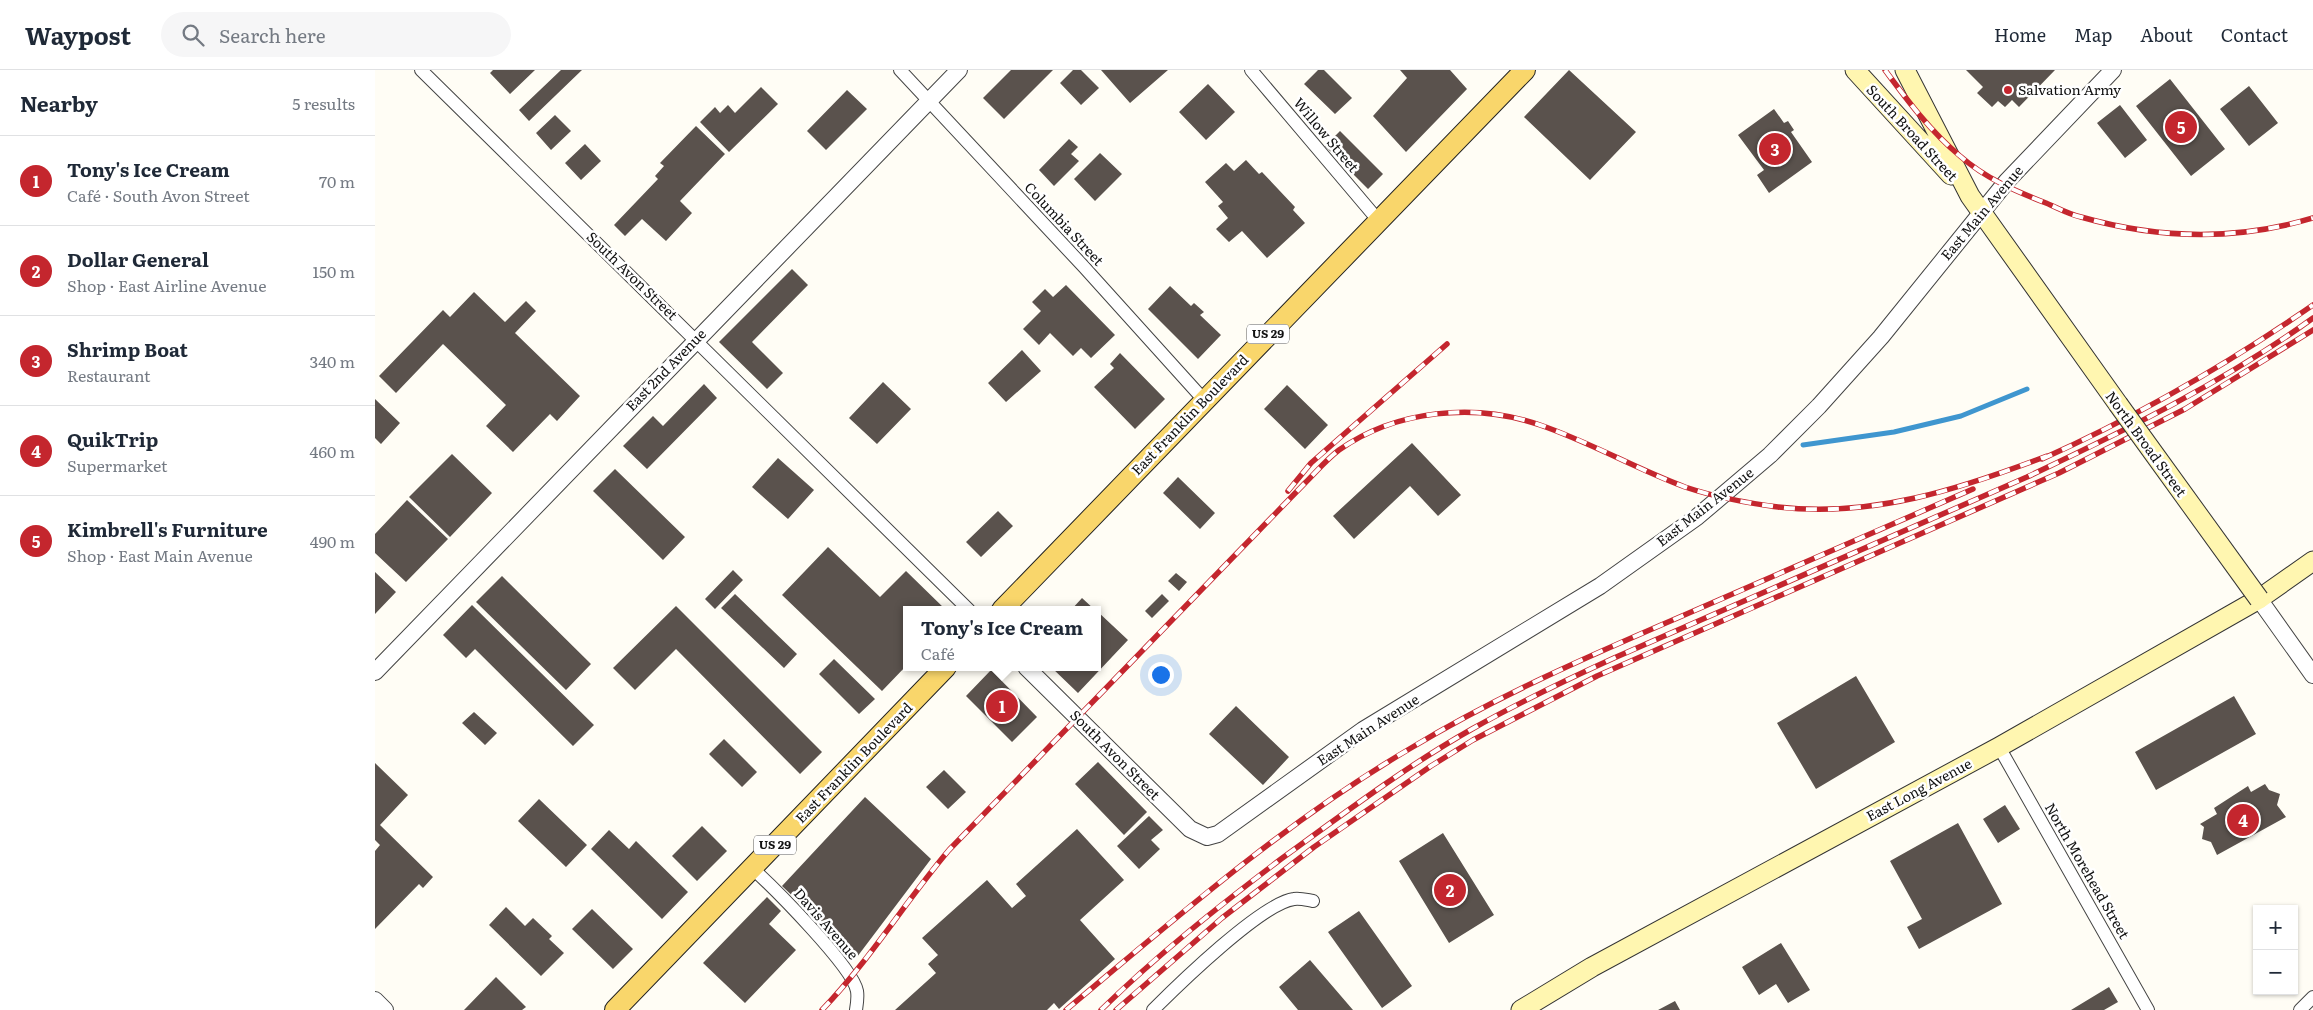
<!DOCTYPE html>
<meta charset="utf-8">
<style>
:root{--surface:#fff;--page:#f6f6f7;--text:#1f2937;--muted:#747a83;--line:#e0e1e3;--accent:#c4262e}
body{margin:0;font-family:Literata,serif;background:var(--page);color:var(--text)}
.controls{position:absolute;right:15px;bottom:15px;display:grid;overflow:hidden;border-radius:0px;box-shadow:0 1px 4px #0004}
.controls button{width:45px;height:45px;display:grid;place-items:center;padding:0;border:0;border-bottom:1px solid var(--line);background:var(--surface);color:var(--text);font:25px sans-serif}
.you{position:absolute;left:785px;top:604px;width:18px;height:18px;margin:-12px;border:4px solid #fff;border-radius:50%;background:#1a73e8;box-shadow:0 0 0 8px #1a73e833}
.badge{display:grid;place-items:center;width:32px;height:32px;border-radius:50%;background:var(--accent);color:#fff;font-size:16px;font-weight:700}
.pin{position:absolute;translate:-50% -50%;border:2px solid #fff;box-shadow:0 1px 5px #0006}
.popup{position:absolute;left:528px;top:536px;width:198px;height:65px;box-sizing:border-box;display:grid;place-content:center;border-radius:0px;background:var(--surface);filter:drop-shadow(0 1px 4px #0005);font-size:16px;white-space:nowrap;color:var(--muted)}
.popup b{font-size:19px;color:var(--text)}
.popup::after{content:'';position:absolute;left:50%;top:100%;margin-left:-10px;border:10px solid transparent;border-top-color:var(--surface)}
.list{margin:0;padding:0;list-style:none}
h2{display:flex;justify-content:space-between;align-items:center;height:65px;margin:0;padding:0 20px;font-size:21px}
h2 small{font-size:16px;font-weight:400;color:var(--muted)}
.list li{display:grid;grid-template-columns:32px 1fr auto;gap:15px;align-items:center;box-sizing:border-box;height:90px;padding:0 20px;border-top:1px solid var(--line)}
.list b{display:block;font-size:19px;white-space:nowrap}
.list p{margin:0;font-size:16px;white-space:nowrap;color:var(--muted)}
.list em{font-size:16px;font-style:normal;color:var(--muted)}
.icon{flex:none;width:28px;height:28px;fill:none;stroke:currentColor;stroke-width:2;stroke-linecap:round;stroke-linejoin:round}
.map{position:relative;flex:none;width:1938px;height:940px;overflow:hidden}
header{display:flex;align-items:center;gap:30px;box-sizing:border-box;height:70px;padding:0 25px;background:var(--surface);border-bottom:1px solid var(--line)}
header strong{font-size:24px}
nav{display:flex;gap:28px;margin-inline-start:auto;font-size:18px}
.search{width:350px;height:45px;background:var(--page);display:flex;align-items:center;gap:12px;box-sizing:border-box;padding:0 18px;border-radius:28px;color:var(--muted);font-size:19px}
main{display:flex}
aside{flex:1;background:var(--surface)}
.map>svg:first-child{display:block}
</style>
<header>
<strong>Waypost</strong>
<div class="search"><svg class="icon" aria-label="search" viewBox="0 0 24 24"><circle cx="10" cy="10" r="6"/><path d="M15 15l6 6"/></svg>Search here</div>
<nav><a>Home</a><a>Map</a><a>About</a><a>Contact</a></nav>
</header>
<main>
<aside>
<h2>Nearby<small>5 results</small></h2>
<ul class="list">
<li><span class="badge">1</span><div><b>Tony's Ice Cream</b><p>Café · South Avon Street</p></div><em>70 m</em></li>
<li><span class="badge">2</span><div><b>Dollar General</b><p>Shop · East Airline Avenue</p></div><em>150 m</em></li>
<li><span class="badge">3</span><div><b>Shrimp Boat</b><p>Restaurant</p></div><em>340 m</em></li>
<li><span class="badge">4</span><div><b>QuikTrip</b><p>Supermarket</p></div><em>460 m</em></li>
<li><span class="badge">5</span><div><b>Kimbrell's Furniture</b><p>Shop · East Main Avenue</p></div><em>490 m</em></li>
</ul>
</aside>
<div class="map">
<svg width="1938" height="940" viewBox="0 0 1938 940">
<rect width="100%" height="100%" fill="#fffdf5"/>
<g fill="none" stroke-linecap="round" stroke-linejoin="round">
<path stroke="#3f96cf" stroke-width="5" d="M1428,375l91,-13 67,-16 66,-27"/>
</g>
<path fill="#5a524d" d="M118,0h42l-25,24 -20,-21z
M186,0h21l-53,51 -10,-11z
M636,0h42l-49,49 -21,-21z
M698,0h8l18,18 -18,17 -21,-22z
M726,0h67l-38,33z
M943,0h6l28,28 -17,16 -31,-30z
M1025,0h50l17,19 -61,63 -33,-36 34,-38z
M1194,0l67,62 -46,48 -66,-63z
M1591,0h89l-36,37 -7,-7 -7,7 -7,-6 -6,6 -15,-14 6,-6z
M1795,9l55,70 -34,27 -55,-70z
M833,14l27,28 -29,28 -27,-28z
M1874,16l29,37 -29,23 -29,-37z
M386,17l17,17 -49,48 -29,-30 15,-15 5,6 8,-8 7,8z
M472,20l20,19 -41,41 -19,-19z
M1745,35l27,35 -22,18 -28,-35z
M1399,39l10,14 4,-2 6,9 -3,2 21,30 -43,31 -12,-18 7,-5 -26,-35z
M180,45l16,16 -20,19 -15,-17z
M321,56l29,28 -45,47 12,12 -26,28 -24,-22 -17,17 -11,-11 44,-46 -3,-3 9,-10 -4,-3z
M965,61l43,43 -15,15 -43,-43z
M694,69l9,8 -7,7 8,7 -25,25 -15,-16z
M210,74l16,17 -20,19 -16,-17z
M725,83l22,21 -27,27 -21,-22z
M871,90l13,14 3,-2 33,35 -2,3 12,13 -38,35 -25,-27 -13,11 -13,-13 12,-11 -10,-12 5,-4 -18,-20 21,-19 8,8z
M417,199l16,16 -56,57 31,31 -16,16 -48,-47z
M691,215l49,50 -24,23 -10,-10 -8,8 -23,-23 -11,12 -16,-16 18,-18 -9,-9 13,-13 8,8z
M795,216l21,20 3,-3 10,9 -4,3 21,20 -23,24 -50,-50z
M99,222l31,30 21,-21 10,10 -21,22 65,63 -23,25 -7,-7 -37,38 -27,-26 20,-21 -63,-61 -47,49 -17,-17 64,-66 7,7z
M647,280l19,21 -35,31 -18,-19z
M745,283l45,46 -30,30 -41,-42 20,-19 -4,-4z
M508,312l28,27 -34,35 -28,-26z
M329,314l13,14 -70,71 -24,-23 30,-30 10,10z
M912,315l41,40 -23,24 -41,-40z
M0,329l25,24 -19,21 -6,-6z
M1037,373l49,52 -23,21 -28,-30 -56,53 -21,-23z
M77,384l40,39 -42,44 -41,-40z
M403,388l36,32 -26,29 -36,-32z
M240,399l70,68 -22,23 -70,-69z
M803,407l37,36 -15,16 -37,-36z
M32,430l41,39 -42,43 -31,-29v-19z
M623,441l15,15 -32,31 -15,-15z
M453,477l52,50 26,-26 40,39h-39v55l-25,26 -100,-96z
M358,500l10,10 -28,29 -10,-10z
M0,502l21,20 -21,22z
M801,503l11,9 -8,9 -11,-10z
M127,506l89,88 -25,26 -90,-88z
M360,524l62,60 -13,14 -63,-60z
M787,524l7,7 -17,17 -7,-7z
M707,528l13,12h-24z
M97,535l122,120 -21,21 -98,-97 -9,9 -23,-23z
M301,536l146,146 -22,22 -124,-125 -41,41 -22,-22z
M722,541l31,29 -50,53 -27,-26h46z
M459,589l41,40 -16,15 -40,-40z
M616,600l46,47 -25,25 -46,-46z
M1481,606l39,66 -79,47 -39,-66z
M1859,626l22,38 -100,56 -21,-38z
M861,636l53,51 -26,28 -54,-51z
M99,642l23,21 -12,12 -23,-22z
M349,669l33,33 -15,15 -33,-33z
M723,692l49,50 -23,23 -49,-51z
M0,693l33,32 -28,30 53,52 -10,11 -4,-4 -44,45v-78l5,-6 -5,-5z
M569,700l22,22 -18,17 -22,-22z
M1890,714l4,6 11,4 -3,11 9,12 -69,38 -6,-13 -9,-3 2,-12 -4,-3 17,-10 -3,-6 34,-22 3,6z
M490,727l66,62 -74,98 -75,-71z
M164,729l48,46 -21,22 -48,-46z
M1630,735l15,24 -22,14 -15,-24z
M774,746l14,14 -12,10 9,9 -21,20 -22,-23z
M1583,753l44,81 -83,45 -12,-22 15,-8 -32,-58z
M327,756l25,25 -30,30 -25,-25z
M702,759l47,51 -44,40 35,39 -56,50 -5,-6 -7,7h-152l41,-37 -8,-9 10,-9 -16,-17 65,-58 25,28 14,-12 -10,-12z
M234,760l20,19 7,-8 52,51 -26,27 -71,-70z
M1068,763l51,82 -45,28 -50,-82z
M392,827l14,14 -12,13 27,26 -51,53 -42,-40z
M131,837l19,19 8,-8 19,18 -3,3 15,14 -23,23 -52,-51z
M217,839l41,40 -20,20 -41,-40z
M984,841l53,75 -30,22 -54,-76z
M1406,873l29,47 -22,13 -12,-19 -17,11 -17,-28z
M935,890l43,50h-55l-19,-23z
M121,907l30,30 -4,3h-58z
M1734,917l9,15 -14,8h-33z
M1300,931l5,9h-22z"/>
<g fill="none" stroke-linecap="round" stroke-linejoin="round">
<defs>
<path id="minor" d="M46,0l548,540
M525,0l184,197 120,133
M876,0l127,150
M1624,677l149,263
M377,798c21,19 101,99 105,123 1,6 0,13 -1,19
M778,940c25,-25 109,-107 141,-111 6,-1 13,1 19,2
M1925,940l13,-13"/>
<path id="tertiary" d="M1884,529l54,76
M651,597l164,162 17,8 11,-3 145,-104 237,-144 97,-69 73,-62 49,-49 62,-69 126,-156 106,-111
M0,602l584,-602
M0,930l10,10"/>
<path id="secondary" d="M1480,0l96,105
M1530,0l65,126 148,208
M1146,940l71,-43 407,-220 260,-148 54,-38"/>
<path id="primary" d="M627,540l523,-540
M240,940l331,-343"/>
</defs>
<use href="#minor" stroke="#444" stroke-width="14"/>
<use href="#tertiary" stroke="#444" stroke-width="18"/>
<use href="#secondary" stroke="#333" stroke-width="21"/>
<use href="#primary" stroke="#222" stroke-width="22"/>
<use href="#minor" stroke="#fff" stroke-width="12"/>
<use href="#tertiary" stroke="#fff" stroke-width="16"/>
<use href="#secondary" stroke="#fff6b0" stroke-width="19"/>
<use href="#primary" stroke="#f9d66b" stroke-width="20"/>
<defs>
<path id="rail" d="M1510,0c22,30 46,62 75,86 25,22 55,35 86,47 12,5 22,11 35,14 77,22 155,24 232,1
M1667,389c94,-42 186,-95 271,-154
M913,421l23,-28 136,-119
M447,940c47,-49 83,-108 127,-160l356,-367c11,-11 22,-24 34,-33 57,-40 135,-48 201,-25 50,17 96,44 145,62 30,10 62,16 93,20 94,11 182,-18 269,-51
M691,940c111,-93 219,-188 345,-262 86,-52 178,-92 271,-132 97,-42 194,-85 291,-127
M726,940c56,-55 118,-104 180,-151 62,-45 124,-92 191,-130 46,-26 94,-49 142,-71l413,-181c97,-46 199,-96 286,-159
M741,940l106,-92 92,-71 117,-81 42,-26 124,-64 462,-203 126,-64 128,-79"/>
</defs>
<use href="#rail" stroke="#c4262e" stroke-width="5.5"/>
<use href="#rail" stroke="#fff" stroke-width="4" stroke-dasharray="11" stroke-linecap="butt"/>
<defs>
<path id="secondary-bridge" d="M1743,334l141,195"/>
</defs>
<use href="#secondary-bridge" stroke="#333" stroke-width="21" stroke-linecap="butt"/>
<use href="#secondary-bridge" stroke="#fff6b0" stroke-width="19"/>
</g>
<circle fill="#c4262e" stroke="#fff" stroke-width="2" cx="1633" cy="20" r="5"/>
<g text-anchor="middle" stroke-width="5" stroke-linejoin="round" paint-order="stroke">
<g fill="#fff" stroke="#585858" stroke-width="1">
<rect x="872" y="254.5" width="42" height="19" rx="4"/>
<rect x="379" y="765.5" width="42" height="19" rx="4"/>
</g>
<g font-size="12" font-weight="bold" fill="#111">
<text x="893" y="268">US 29</text>
<text x="400" y="779">US 29</text>
</g>
<g font-size="14" fill="#111" stroke="#fff" text-anchor="start">
<text x="1643" y="25">Salvation Army</text>
</g>
<g font-size="14" fill="#111" stroke="#fff">
<text transform="translate(1537 63) rotate(47)" y="5">South Broad Street</text>
<text transform="translate(951 65) rotate(50)" y="5">Willow Street</text>
<text transform="translate(1607 143) rotate(-50)" y="5">East Main Avenue</text>
<text transform="translate(689 154) rotate(47)" y="5">Columbia Street</text>
<text transform="translate(257 206) rotate(44)" y="5">South Avon Street</text>
<text transform="translate(291 300) rotate(-46)" y="5">East 2nd Avenue</text>
<text transform="translate(815 345) rotate(-46)" y="5">East Franklin Boulevard</text>
<text transform="translate(1771 374) rotate(54)" y="5">North Broad Street</text>
<text transform="translate(1330 437) rotate(-38)" y="5">East Main Avenue</text>
<text transform="translate(993 660) rotate(-33)" y="5">East Main Avenue</text>
<text transform="translate(740 685) rotate(45)" y="5">South Avon Street</text>
<text transform="translate(479 693) rotate(-46)" y="5">East Franklin Boulevard</text>
<text transform="translate(1544 720) rotate(-28)" y="5">East Long Avenue</text>
<text transform="translate(1712 801) rotate(60)" y="5">North Morehead Street</text>
<text transform="translate(451 854) rotate(49)" y="5">Davis Avenue</text>
</g>
</g>
</svg>
<div class="controls">
<button>+</button>
<button>−</button>
</div>
<div class="you"></div>
<div class="pin badge" style="left:627px;top:636px">1</div>
<div class="popup"><b>Tony's Ice Cream</b>Café</div>
<div class="pin badge" style="left:1075px;top:820px">2</div>
<div class="pin badge" style="left:1400px;top:79px">3</div>
<div class="pin badge" style="left:1868px;top:750px">4</div>
<div class="pin badge" style="left:1806px;top:57px">5</div>
</div>
</main>
